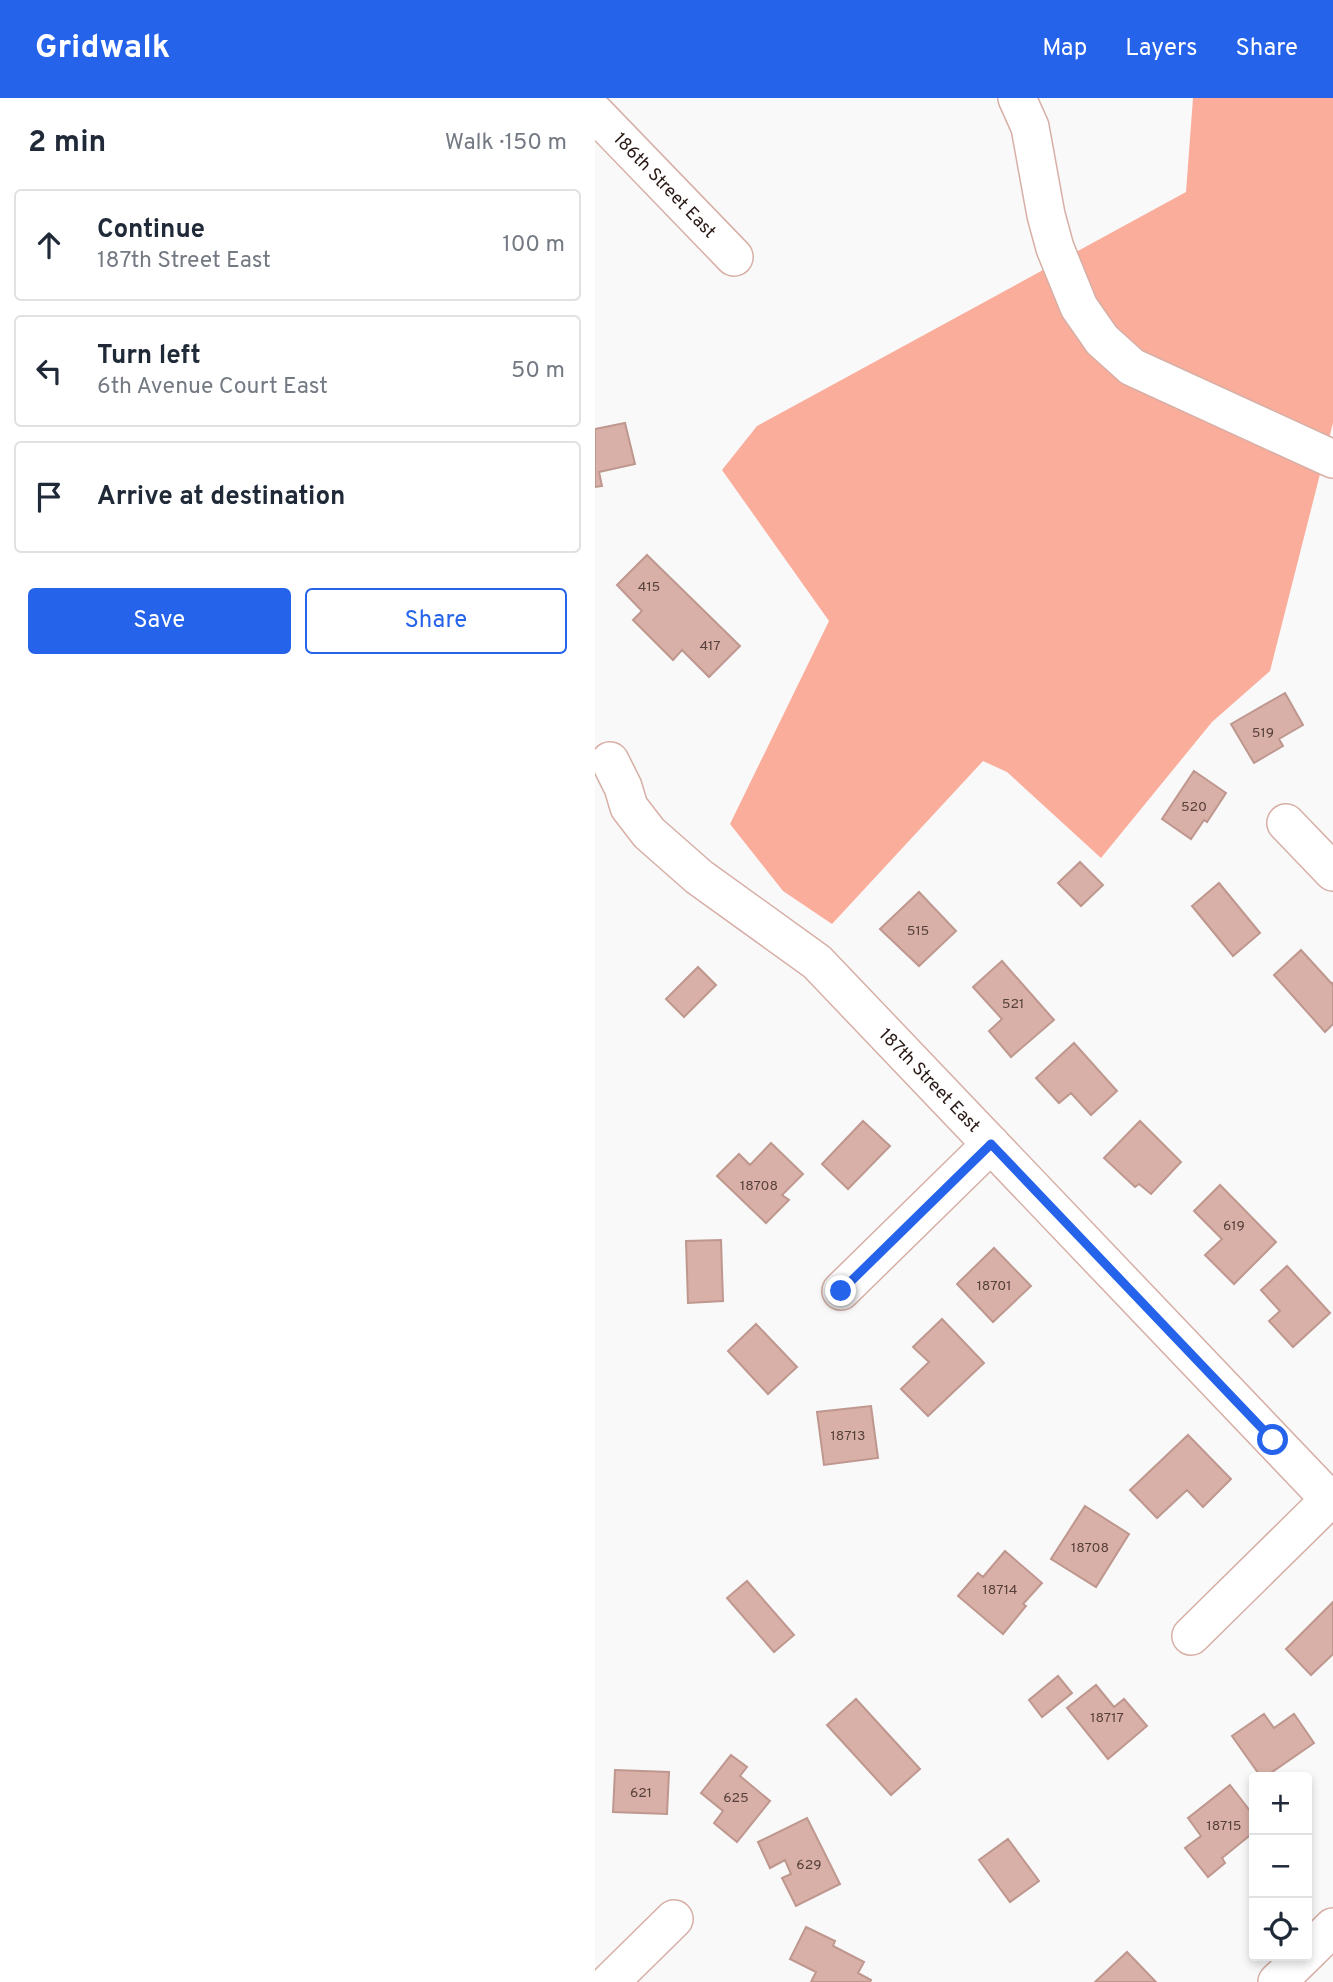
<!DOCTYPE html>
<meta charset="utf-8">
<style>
:root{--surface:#fff;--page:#f6f6f7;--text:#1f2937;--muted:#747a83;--line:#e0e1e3;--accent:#2563eb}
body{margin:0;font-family:Overpass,sans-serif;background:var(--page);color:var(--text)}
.controls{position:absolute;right:21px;bottom:21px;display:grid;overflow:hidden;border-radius:7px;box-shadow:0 4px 10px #0003}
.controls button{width:63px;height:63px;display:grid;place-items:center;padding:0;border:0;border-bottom:2px solid var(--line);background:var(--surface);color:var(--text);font:35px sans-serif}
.stop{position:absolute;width:21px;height:21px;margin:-16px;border:5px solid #2563eb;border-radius:50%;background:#fff}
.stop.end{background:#2563eb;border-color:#fff;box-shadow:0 2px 7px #0008}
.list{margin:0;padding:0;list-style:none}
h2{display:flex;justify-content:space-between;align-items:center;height:91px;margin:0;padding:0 28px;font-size:30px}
h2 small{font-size:23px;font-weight:400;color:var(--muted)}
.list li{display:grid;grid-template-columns:46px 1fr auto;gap:21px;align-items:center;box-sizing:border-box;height:112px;margin:0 14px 14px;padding:0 14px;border:2px solid var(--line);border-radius:7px}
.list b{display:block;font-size:26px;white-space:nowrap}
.list p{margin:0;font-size:23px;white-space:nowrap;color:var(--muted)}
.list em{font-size:23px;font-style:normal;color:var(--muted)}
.actions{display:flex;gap:14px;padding:21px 28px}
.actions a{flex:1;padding:16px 0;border:2px solid var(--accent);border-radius:7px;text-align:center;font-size:24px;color:var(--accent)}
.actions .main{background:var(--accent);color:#fff}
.icon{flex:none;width:38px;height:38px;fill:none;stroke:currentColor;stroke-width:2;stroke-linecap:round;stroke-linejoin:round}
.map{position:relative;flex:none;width:738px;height:1884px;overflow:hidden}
header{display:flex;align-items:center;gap:42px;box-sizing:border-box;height:98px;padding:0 35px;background:var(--accent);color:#fff}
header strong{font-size:33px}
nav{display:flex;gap:38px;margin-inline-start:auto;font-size:24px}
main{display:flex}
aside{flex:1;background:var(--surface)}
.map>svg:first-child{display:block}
</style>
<header>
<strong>Gridwalk</strong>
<nav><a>Map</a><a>Layers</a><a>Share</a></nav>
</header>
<main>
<aside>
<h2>2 min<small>Walk · 150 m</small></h2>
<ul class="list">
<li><svg class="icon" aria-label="ahead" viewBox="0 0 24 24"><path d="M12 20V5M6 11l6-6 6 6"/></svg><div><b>Continue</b><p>187th Street East</p></div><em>100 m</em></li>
<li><svg class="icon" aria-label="left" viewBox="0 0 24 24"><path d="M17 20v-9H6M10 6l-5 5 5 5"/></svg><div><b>Turn left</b><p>6th Avenue Court East</p></div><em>50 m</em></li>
<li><svg class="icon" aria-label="arrive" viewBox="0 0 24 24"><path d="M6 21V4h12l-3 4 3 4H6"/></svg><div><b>Arrive at destination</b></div></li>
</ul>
<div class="actions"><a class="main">Save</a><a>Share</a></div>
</aside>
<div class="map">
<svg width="738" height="1884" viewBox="0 0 738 1884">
<rect width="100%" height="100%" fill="#f9f9f9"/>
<path fill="#faad9b" d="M598,0h140v325l-63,248 -58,51 -111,136 -94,-86 -24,-11 -151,163 -49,-33 -53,-67 99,-203 -107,-151 35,-44 429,-234z"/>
<path fill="#d9b0a7" stroke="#be978e" stroke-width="2" d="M30,325l10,41 -36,8 3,14 -7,1v-58z
M52,457l93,91 -31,31 -27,-27 -9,10 -40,-40 9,-9 -25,-26z
M690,595l18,32 -24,14 4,7 -29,17 -23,-39z
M599,673l32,22 -19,29 -3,-2 -13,19 -29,-20z
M485,764l23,23 -22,21 -23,-23z
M624,785l41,50 -27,23 -41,-50z
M324,794l37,39 -37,35 -39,-37z
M706,852l31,34 1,-1v41l-8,8 -51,-57z
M407,863l52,59 -43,37 -22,-26 13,-12 -29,-32z
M103,869l18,18 -32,32 -18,-18z
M479,945l43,48 -26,24 -20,-22 -12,10 -23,-25z
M268,1023l27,25 -42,43 -26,-25z
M545,1023l41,41 -30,32 -12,-10 -4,3 -31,-29z
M176,1045l32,31 -21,21 7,5 -23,23 -49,-47 22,-22 11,11z
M625,1087l56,57 -42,42 -29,-29 17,-16 -28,-28z
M126,1142l2,61 -35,2 -2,-62z
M399,1150l37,38 -38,36 -36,-38z
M692,1168l43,47 -37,34 -24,-26 11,-10 -19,-21z
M347,1221l42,44 -56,53 -27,-27 28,-27 -16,-15z
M161,1226l41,43 -29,27 -40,-43z
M276,1308l7,52 -54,7 -7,-53z
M593,1337l43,44 -28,28 -16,-17 -30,28 -27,-28z
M490,1408l44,28 -33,53 -45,-28z
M410,1453l37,32 -19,21 3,2 -23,28 -45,-38 20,-23 5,4z
M152,1483l47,54 -20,17 -47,-54z
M738,1504v52l-22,21 -25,-26z
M463,1578l14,17 -30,24 -13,-17z
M501,1587l18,22 10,-8 23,27 -39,33 -41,-51z
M261,1601l64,70 -29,26 -64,-70z
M669,1616l10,14 20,-14 20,29 -49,34h-4l-29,-41z
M136,1657l16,12 -7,9 30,25 -33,41 -23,-19 9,-12 -22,-18z
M20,1672l54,2 -2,42 -54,-2z
M635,1687l24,31v16l-32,26 3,5 -17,14 -23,-29 16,-12 -13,-18z
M212,1720l33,66 -44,22 -14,-28 9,-4 -6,-14 -15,8 -12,-26z
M413,1741l31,42 -29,21 -31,-42z
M211,1829l29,14 -2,5 31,16 -6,11 13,7 -1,2h-59l5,-10 -26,-13z
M532,1854l29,30h-61z"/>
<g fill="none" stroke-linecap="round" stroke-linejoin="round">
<defs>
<path id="minor" d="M422,0l13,29 16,88 9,33 24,59 23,33 30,27 201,92
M0,15l139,144
M15,663l13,26 6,20 20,26 50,44 118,85 516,541
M691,725l47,49
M246,1193l150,-147
M596,1538l138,-136
M712,1855l26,-26
M15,1884l64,-63
M682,1884l27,-26"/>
</defs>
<use href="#minor" stroke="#d7afa6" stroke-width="40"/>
<use href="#minor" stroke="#fff" stroke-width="37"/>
</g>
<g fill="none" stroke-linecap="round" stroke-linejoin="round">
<path stroke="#2563eb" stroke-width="9" d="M246,1193l150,-147 282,296"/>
</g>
<g text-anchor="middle" stroke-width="7" stroke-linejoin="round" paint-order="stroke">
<g font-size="14" fill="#56403b">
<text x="54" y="493">415</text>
<text x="115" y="552">417</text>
<text x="668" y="639">519</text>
<text x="599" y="713">520</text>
<text x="323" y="837">515</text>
<text x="418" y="910">521</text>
<text x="164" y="1092">18708</text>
<text x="639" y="1132">619</text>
<text x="399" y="1192">18701</text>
<text x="253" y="1342">18713</text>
<text x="495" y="1454">18708</text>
<text x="405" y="1496">18714</text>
<text x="512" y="1624">18717</text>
<text x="46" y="1699">621</text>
<text x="141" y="1704">625</text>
<text x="629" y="1732">18715</text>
<text x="214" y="1771">629</text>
</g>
<g font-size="18" fill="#2a1b17" stroke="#fff">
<text transform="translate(70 87) rotate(46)" y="6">186th Street East</text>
<text transform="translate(335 982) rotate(46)" y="6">187th Street East</text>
</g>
</g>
</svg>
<div class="controls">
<button>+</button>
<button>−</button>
<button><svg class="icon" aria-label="locate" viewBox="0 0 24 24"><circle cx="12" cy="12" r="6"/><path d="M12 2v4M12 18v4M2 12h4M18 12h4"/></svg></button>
</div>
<div class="stop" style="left:678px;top:1342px"></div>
<div class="stop end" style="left:246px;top:1193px"></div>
</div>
</main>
